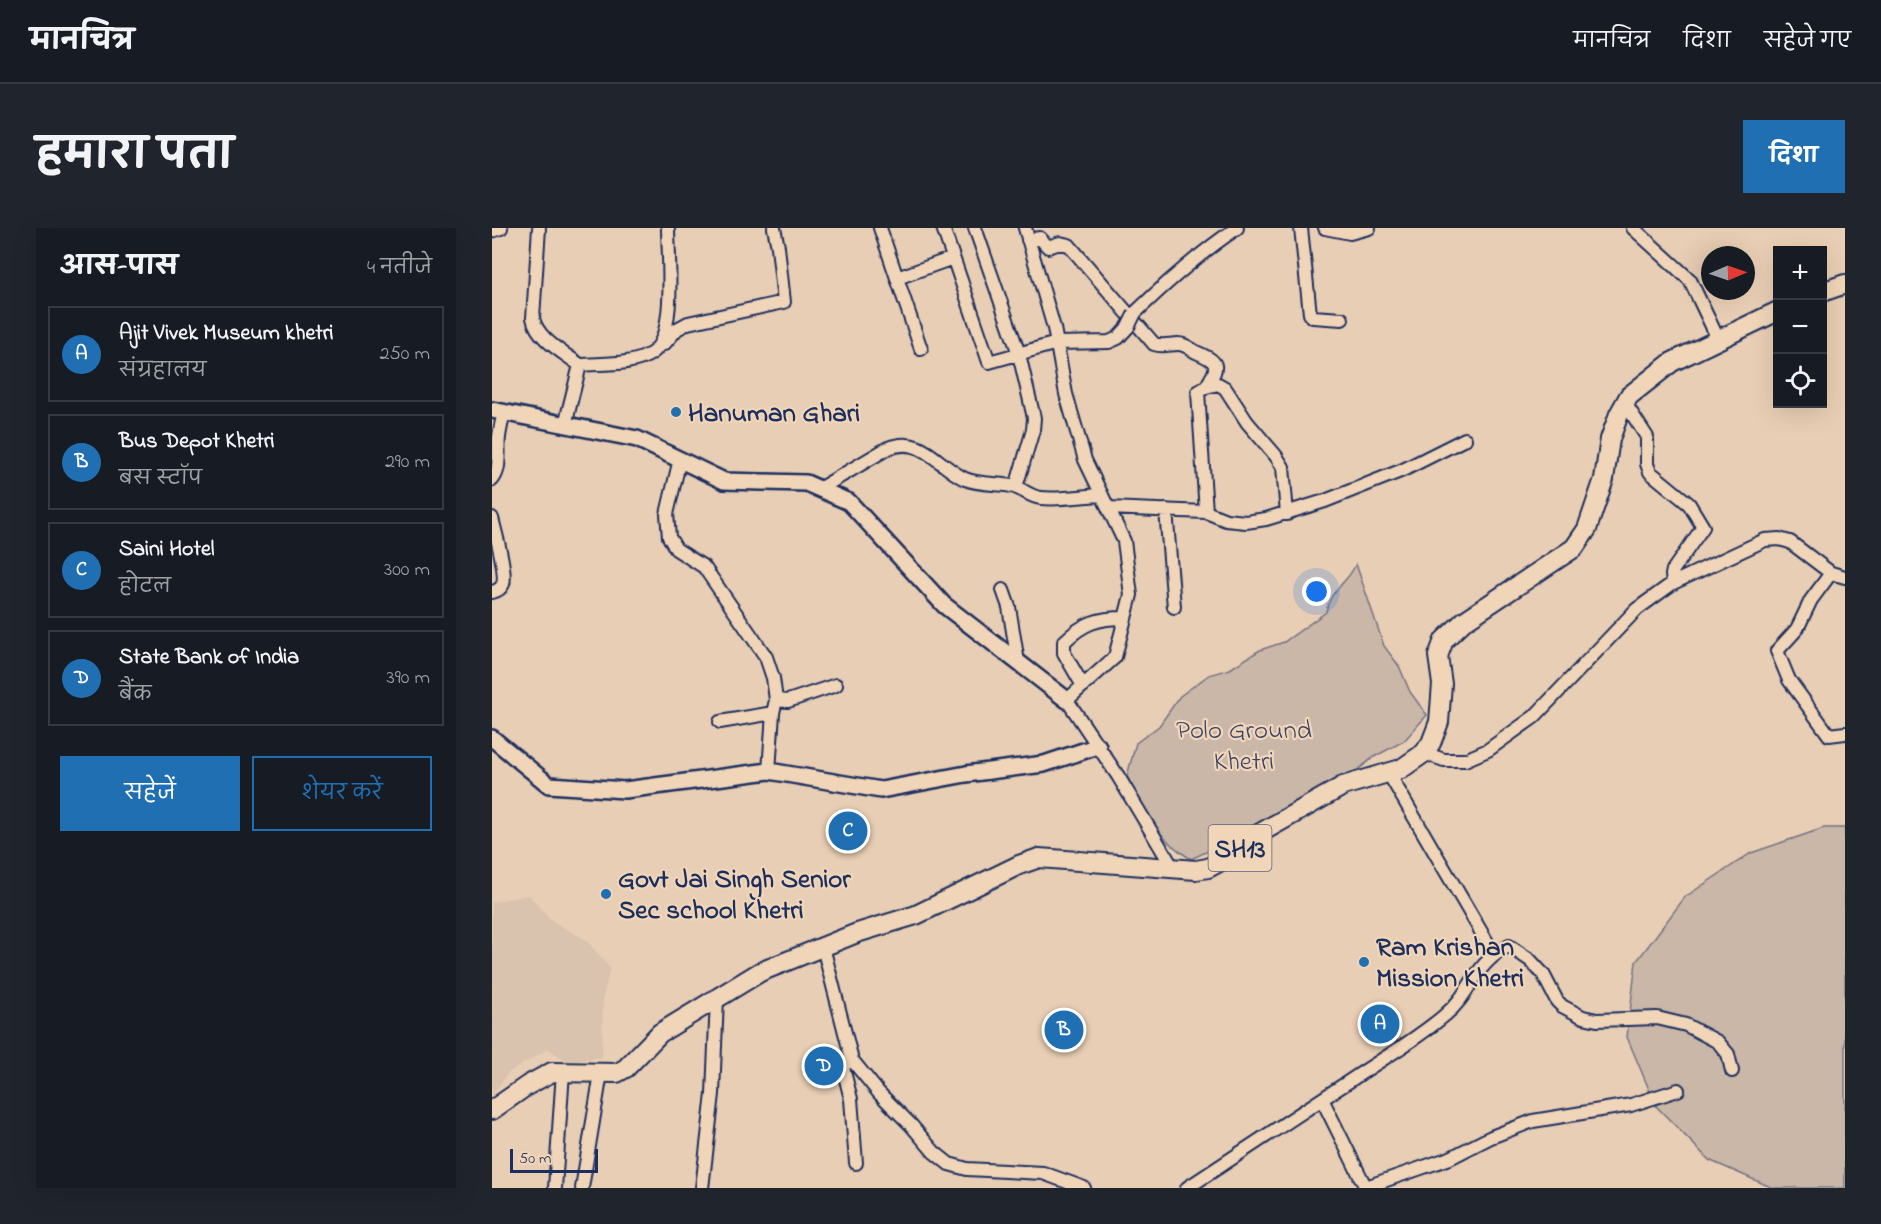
<!DOCTYPE html>
<html lang="hi">
<meta charset="utf-8">
<style>
:root{--surface:#171b24;--page:#20242c;--text:#f1f3f6;--muted:#9ea1a6;--line:#363941;--accent:#1f6fb2}
body{margin:0;font-family:"Indie Flower","Playpen Sans Deva",sans-serif;background:var(--page);color:var(--text)}
.controls{position:absolute;right:18px;top:18px;display:grid;overflow:hidden;border-radius:0px;box-shadow:0 6px 24px #0002}
.controls button{width:54px;height:54px;display:grid;place-items:center;padding:0;border:0;border-bottom:2px solid var(--line);background:var(--surface);color:var(--text);font:30px sans-serif}
.compass{position:absolute;left:1209px;top:18px;width:54px;height:54px;border-radius:50%;background:var(--surface);box-shadow:0 6px 24px #0002;rotate:88deg}
.scale{position:absolute;left:18px;bottom:15px;width:88px;box-sizing:border-box;padding-left:6px;border:3px solid #1b2f5e;border-top:0;font-size:16px;line-height:21px;white-space:nowrap;color:#1b2f5e;-webkit-text-stroke:4px #f1d5b8;paint-order:stroke}
.you{position:absolute;left:825px;top:364px;width:21px;height:21px;margin:-15px;border:4px solid #fff;border-radius:50%;background:#1a73e8;box-shadow:0 0 0 9px #1a73e833}
.badge{display:grid;place-items:center;width:39px;height:39px;border-radius:50%;background:var(--accent);color:#fff;font-size:20px;font-weight:700}
.pin{position:absolute;translate:-50% -50%;border:3px solid #fff;box-shadow:0 2px 6px #0006}
.list{margin:0;padding:0;list-style:none}
h2{display:flex;justify-content:space-between;align-items:center;height:78px;margin:0;padding:0 24px;font-size:26px}
h2 small{font-size:20px;font-weight:400;color:var(--muted)}
.list li{display:grid;grid-template-columns:39px 1fr auto;gap:18px;align-items:center;box-sizing:border-box;height:96px;margin:0 12px 12px;padding:0 12px;border:2px solid var(--line);border-radius:0px}
.list b{display:block;font-size:22px;white-space:nowrap}
.list p{margin:0;font-size:20px;white-space:nowrap;color:var(--muted)}
.list em{font-size:20px;font-style:normal;color:var(--muted)}
.actions{display:flex;gap:12px;padding:18px 24px}
.actions a{flex:1;padding:14px 0;border:2px solid var(--accent);border-radius:0px;text-align:center;font-size:21px;color:var(--accent)}
.actions .main{background:var(--accent);color:#fff}
.icon{flex:none;width:33px;height:33px;fill:none;stroke:currentColor;stroke-width:2;stroke-linecap:round;stroke-linejoin:round}
.map{position:relative;flex:none;width:1353px;height:960px;overflow:hidden;border-radius:0px}
header{display:flex;align-items:center;gap:36px;box-sizing:border-box;height:84px;padding:0 30px;background:var(--surface);border-bottom:2px solid var(--line)}
header strong{font-size:28px}
nav{display:flex;gap:33px;margin-inline-start:auto;font-size:21px}
.intro{display:flex;align-items:center;justify-content:space-between;box-sizing:border-box;height:144px;padding:0 36px}
h1{margin:0;font-size:42px}
.button{padding:15px 27px;border-radius:0px;background:var(--accent);color:#fff;font-size:21px;font-weight:700}
main{display:flex;gap:36px;padding:0 36px}
aside{flex:1;background:var(--surface);border-radius:0px;box-shadow:0 6px 24px #0002}
.map>svg:first-child{display:block}
</style>
<header>
<strong>मानचित्र</strong>
<nav><a>मानचित्र</a><a>दिशा</a><a>सहेजे गए</a></nav>
</header>
<div class="intro"><h1>हमारा पता</h1><a class="button">दिशा</a></div>
<main>
<aside>
<h2>आस-पास<small>4 नतीजे</small></h2>
<ul class="list">
<li><span class="badge">A</span><div><b>Ajit Vivek Museum khetri</b><p>संग्रहालय</p></div><em>250 m</em></li>
<li><span class="badge">B</span><div><b>Bus Depot Khetri</b><p>बस स्टॉप</p></div><em>290 m</em></li>
<li><span class="badge">C</span><div><b>Saini Hotel</b><p>होटल</p></div><em>300 m</em></li>
<li><span class="badge">D</span><div><b>State Bank of India</b><p>बैंक</p></div><em>390 m</em></li>
</ul>
<div class="actions"><a class="main">सहेजें</a><a>शेयर करें</a></div>
</aside>
<div class="map">
<svg width="1353" height="960" viewBox="0 0 1353 960">
<rect width="100%" height="100%" fill="#e8ceb4"/>
<filter id="ink" filterUnits="userSpaceOnUse"><feTurbulence type="fractalNoise" baseFrequency=".0167" numOctaves="2"/><feDisplacementMap in="SourceGraphic" scale="12" xChannelSelector="R" yChannelSelector="G"/><feConvolveMatrix kernelMatrix="1 2 1 2 8 2 1 2 1" color-interpolation-filters="sRGB"/></filter>
<g filter="url(#ink)">
<path fill="#d9c2ae" d="M37,667l24,27 32,17 25,29 -7,29 -1,60 -33,5 -21,-13 -40,24 -16,22v-193z"/>
<path fill="#cab7a8" stroke="#727383" stroke-width="1.5" d="M864,336l28,82 15,20 11,26 17,23 -23,26 -30,16 -24,19 -28,11 -69,43 -62,29c-35,-21 -46,-47 -64,-83l9,-33 23,-17 21,-30 29,-21 21,-6 30,-19 24,-8 42,-30c4,-23 21,-28 30,-48z
M1332,600h21v360h-72l-64,-28 -53,-54 -29,-69 9,-75 49,-65 66,-44z"/>
<g fill="none" stroke-linecap="round" stroke-linejoin="round">
<defs>
<path id="minor" d="M47,0l-6,90c4,21 31,35 47,47
M388,0l41,121
M451,0l46,134 68,-19 52,-1 9,-4 10,-11
M483,0l44,126 15,64 -1,12 -17,57
M533,0l29,100 12,66 19,66 39,81 7,54 -16,62 -48,43 51,76 55,92
M809,0l9,86 3,3 29,2
M833,0l25,5 19,-5
M1141,0l57,52 29,61
M0,3l9,-3
M536,12l12,-2 8,9 12,-4 9,2 85,99c9,3 16,0 24,0 8,0 12,5 18,8 23,10 24,13 10,35
M405,50l56,-20
M643,85c32,-31 65,-60 102,-85
M172,116l13,-15 11,-6 96,-21 -6,-55 -4,-19
M1133,175l22,34v27l3,8 39,32 14,23 -30,43 -1,5 1,8
M73,197l15,-60c22,-2 53,1 72,-12 25,-17 16,-97 16,-125
M188,231l-13,55 2,23 7,12 28,18 62,90 7,21 3,22 -3,13 -4,58
M0,252c10,-11 5,-29 7,-43 1,-8 3,-16 5,-25
M327,261l69,-41c35,-13 48,17 77,31 15,6 31,4 46,7 11,2 19,11 30,12 19,2 41,-2 61,-3
M616,280l98,4 20,8 20,2 20,-3 59,-18 78,-31 62,-31
M674,282l8,97
M714,284l-8,-120 8,-5 12,-3 7,4 22,34 29,34 7,11 4,47
M0,290c3,13 15,54 11,66 -2,5 -6,7 -11,8
M1339,345l-20,27 -14,29 -20,22 12,29 40,55 16,-2
M511,362l6,17 9,55
M591,458l-19,-33v-11c19,-19 34,-24 61,-24
M284,472l12,1 48,-16
M228,494l53,-9
M932,525l20,7h21l23,-10 46,-33 103,-108 36,-26 92,-43 14,-1 11,3 41,31 14,4
M897,546l105,180
M331,719l29,113 27,33 32,32 23,27 15,12 18,5 76,4 41,15
M360,832l-8,5 -1,3 8,31 5,64
M830,871l44,89
M874,959l84,-29 41,-21 42,-16 98,-16 47,-15
M63,960l8,-116
M90,960l19,-115
M210,960l11,-94 4,-96
M695,960c54,-36 109,-72 164,-108 31,-21 65,-40 94,-65 28,-23 27,-50 64,-69l21,14 13,14 14,27 5,5 21,11 14,3 60,-2 29,7 32,17 10,12 4,17"/>
<path id="tertiary" d="M0,182l145,29 87,42 82,2 43,19 95,103 123,95
M0,510l57,47 76,5 144,-19 112,19 85,-16 78,-10 54,-18"/>
<path id="primary" d="M1330,64l23,-8
M0,882l36,-25 24,-13 65,1 9,-5 34,-35 100,-61 97,-39 59,-18 103,-50 20,-7 157,12 12,-2 20,-11 32,-24 83,-47 58,-17 23,-16 7,-10 8,-21 3,-38 -4,-28 6,-16 20,-19 110,-73 13,-19 17,-50 6,-40 9,-25 10,-18 43,-34 106,-51"/>
</defs>
<use href="#minor" stroke="#1b2f5e" stroke-width="16"/>
<use href="#tertiary" stroke="#1b2f5e" stroke-width="20"/>
<use href="#primary" stroke="#1b2f5e" stroke-width="22"/>
<use href="#minor" stroke="#f1d5b8" stroke-width="12"/>
<use href="#tertiary" stroke="#f1d5b8" stroke-width="15"/>
<use href="#primary" stroke="#f1d5b8" stroke-width="18"/>
<defs>
<path id="minor-bridge" d="M636,99l7,-14"/>
</defs>
<use href="#minor-bridge" stroke="#1b2f5e" stroke-width="16" stroke-linecap="butt"/>
<use href="#minor-bridge" stroke="#f1d5b8" stroke-width="12"/>
</g>
</g>
<g fill="#1f6fb2" stroke="#f1d5b8" stroke-width="2">
<circle cx="184" cy="184" r="6"/>
<circle cx="114" cy="666" r="6"/>
<circle cx="872" cy="734" r="6"/>
</g>
<g text-anchor="middle" stroke-width="4.5" stroke-linejoin="round" paint-order="stroke">
<rect fill="#f1d5b8" stroke="#5b6179" stroke-width="1.5" x="716.5" y="597" width="63" height="46" rx="4.5"/>
<g font-size="26" font-weight="bold" fill="#1b2f5e">
<text x="748" y="629">SH13</text>
</g>
<g font-size="27" font-weight="bold" fill="#1b2f5e" stroke="#f1d5b8" text-anchor="start">
<text x="196" y="193">Hanuman Ghari</text>
<text x="126" y="659">Govt Jai Singh Senior<tspan x="126" dy="31">Sec school Khetri</tspan></text>
<text x="884" y="727">Ram Krishan<tspan x="884" dy="31">Mission Khetri</tspan></text>
</g>
<g font-size="27" fill="#354369" stroke="#f1d5b8">
<text x="752" y="510">Polo Ground<tspan x="752" dy="31">Khetri</tspan></text>
</g>
</g>
</svg>
<div class="controls">
<button>+</button>
<button>−</button>
<button><svg class="icon" aria-label="locate" viewBox="0 0 24 24"><circle cx="12" cy="12" r="6"/><path d="M12 2v4M12 18v4M2 12h4M18 12h4"/></svg></button>
</div>
<svg class="compass" viewBox="-18 -18 36 36"><path d="M0-13l5 13h-10z" fill="#e53935"/><path d="M0 13l5-13h-10z" fill="#9ea1a6"/></svg>
<div class="scale">50 m</div>
<div class="you"></div>
<div class="pin badge" style="left:888px;top:796px">A</div>
<div class="pin badge" style="left:572px;top:802px">B</div>
<div class="pin badge" style="left:356px;top:603px">C</div>
<div class="pin badge" style="left:332px;top:838px">D</div>
</div>
</main>
